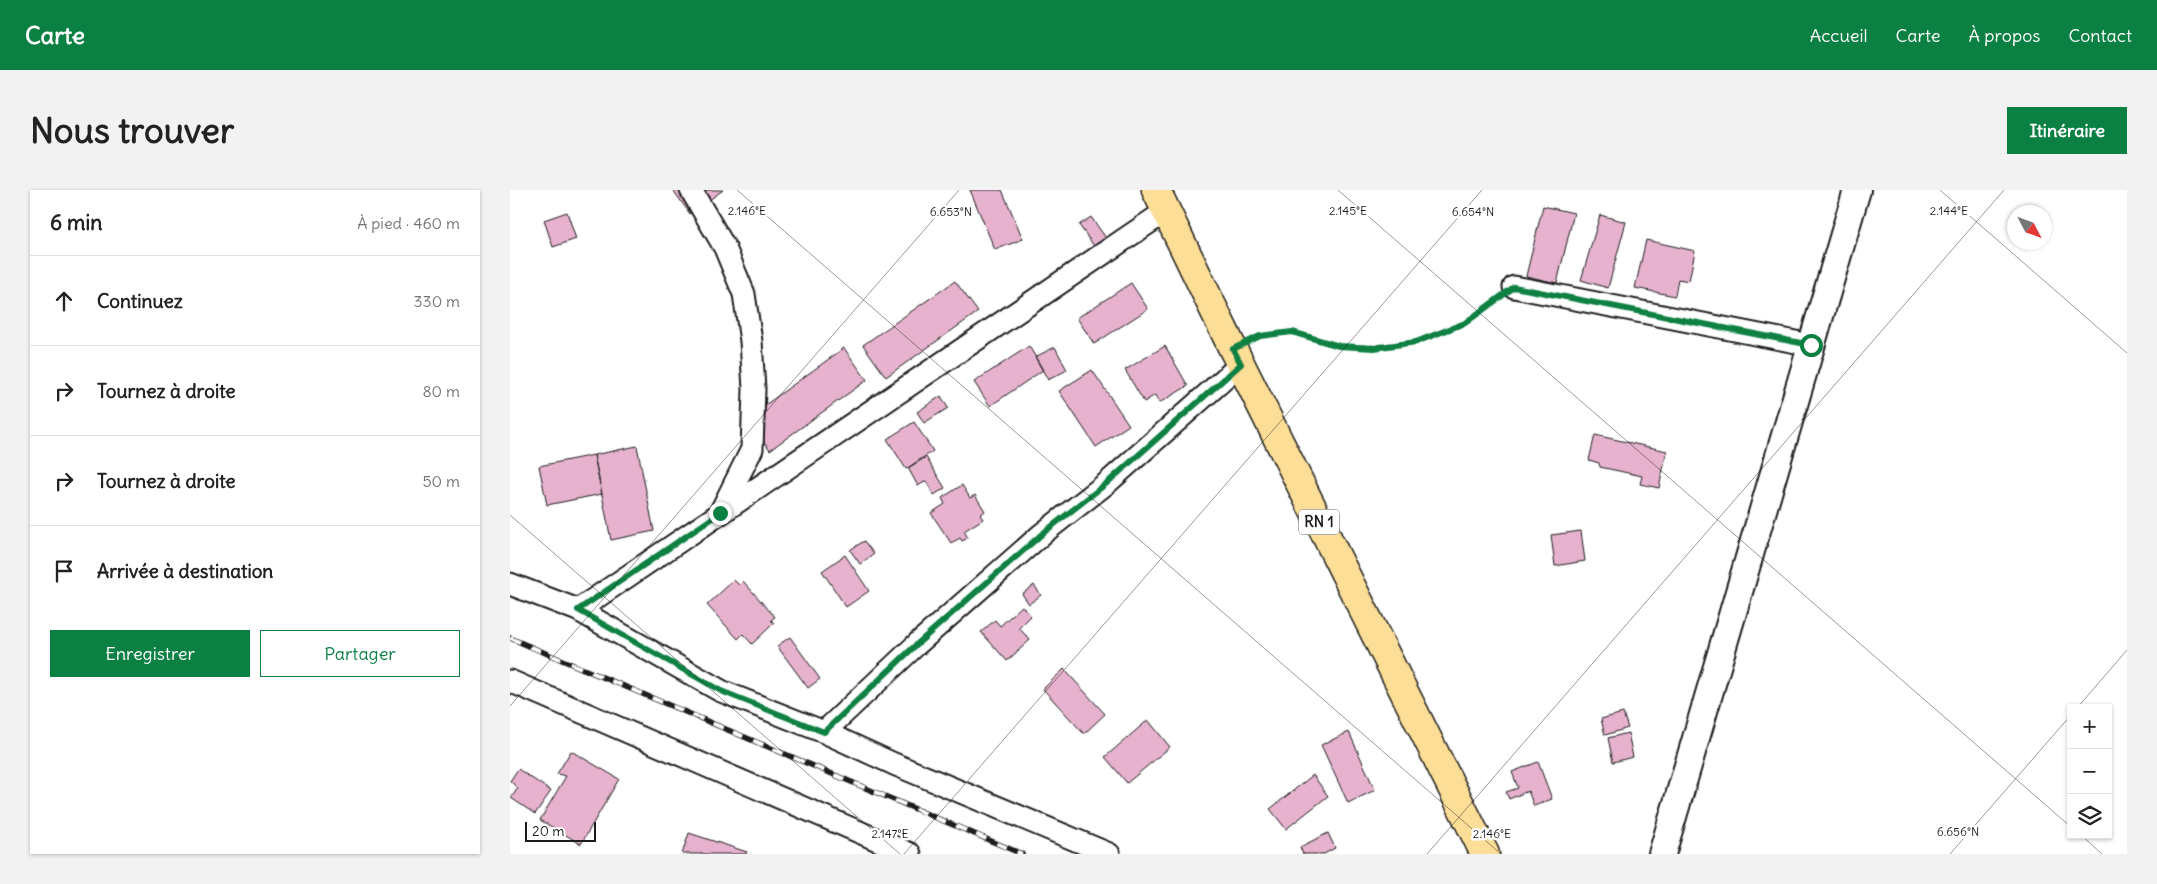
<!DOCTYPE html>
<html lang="fr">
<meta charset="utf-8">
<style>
:root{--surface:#fff;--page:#f2f2f2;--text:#222;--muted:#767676;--line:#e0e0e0;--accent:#0b8043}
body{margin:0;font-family:Delius,sans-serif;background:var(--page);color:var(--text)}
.controls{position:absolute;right:15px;bottom:15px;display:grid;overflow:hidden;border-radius:0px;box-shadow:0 1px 4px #0004}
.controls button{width:45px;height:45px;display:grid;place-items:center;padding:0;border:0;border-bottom:1px solid var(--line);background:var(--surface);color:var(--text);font:25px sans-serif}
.compass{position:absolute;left:1497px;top:15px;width:45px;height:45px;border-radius:50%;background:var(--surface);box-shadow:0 1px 4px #0004;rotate:131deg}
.scale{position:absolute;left:15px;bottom:12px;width:71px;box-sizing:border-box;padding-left:5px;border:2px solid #1c1c1c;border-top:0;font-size:14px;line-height:18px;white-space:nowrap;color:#1c1c1c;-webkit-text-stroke:4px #fff;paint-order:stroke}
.stop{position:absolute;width:15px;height:15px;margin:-11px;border:4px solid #0b8043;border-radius:50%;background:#fff}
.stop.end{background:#0b8043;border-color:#fff;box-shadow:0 1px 5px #0008}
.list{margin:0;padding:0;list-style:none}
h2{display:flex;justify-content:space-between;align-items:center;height:65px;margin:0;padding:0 20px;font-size:21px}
h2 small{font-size:16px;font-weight:400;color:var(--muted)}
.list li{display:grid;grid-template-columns:32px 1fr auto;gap:15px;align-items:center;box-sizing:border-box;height:90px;padding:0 20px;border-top:1px solid var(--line)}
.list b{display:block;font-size:19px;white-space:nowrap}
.list em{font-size:16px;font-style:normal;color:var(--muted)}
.actions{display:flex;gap:10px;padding:15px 20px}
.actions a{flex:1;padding:11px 0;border:1px solid var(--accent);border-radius:0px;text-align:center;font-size:18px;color:var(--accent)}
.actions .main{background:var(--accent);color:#fff}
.icon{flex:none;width:28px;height:28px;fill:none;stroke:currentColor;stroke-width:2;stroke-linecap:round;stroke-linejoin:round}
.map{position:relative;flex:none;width:1617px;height:664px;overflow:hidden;border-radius:0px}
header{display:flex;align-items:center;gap:30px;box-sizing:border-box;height:70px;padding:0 25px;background:var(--accent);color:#fff}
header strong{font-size:24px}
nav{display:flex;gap:28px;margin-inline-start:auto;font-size:18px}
.intro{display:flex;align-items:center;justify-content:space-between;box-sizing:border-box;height:120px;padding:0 30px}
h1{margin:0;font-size:35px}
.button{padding:12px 22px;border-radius:0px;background:var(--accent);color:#fff;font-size:18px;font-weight:700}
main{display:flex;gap:30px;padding:0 30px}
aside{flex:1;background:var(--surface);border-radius:0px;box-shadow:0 1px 4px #0004}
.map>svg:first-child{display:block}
</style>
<header>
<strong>Carte</strong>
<nav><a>Accueil</a><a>Carte</a><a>À propos</a><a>Contact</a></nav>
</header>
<div class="intro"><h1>Nous trouver</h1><a class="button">Itinéraire</a></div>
<main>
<aside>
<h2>6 min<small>À pied · 460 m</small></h2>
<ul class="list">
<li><svg class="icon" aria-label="ahead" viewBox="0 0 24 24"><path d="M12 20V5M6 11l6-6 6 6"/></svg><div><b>Continuez</b></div><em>330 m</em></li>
<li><svg class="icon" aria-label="right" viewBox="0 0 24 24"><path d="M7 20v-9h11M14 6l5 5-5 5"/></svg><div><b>Tournez à droite</b></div><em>80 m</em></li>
<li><svg class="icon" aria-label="right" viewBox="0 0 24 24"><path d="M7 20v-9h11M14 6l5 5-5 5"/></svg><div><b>Tournez à droite</b></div><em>50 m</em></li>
<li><svg class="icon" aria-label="arrive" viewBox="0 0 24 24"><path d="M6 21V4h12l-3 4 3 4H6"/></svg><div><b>Arrivée à destination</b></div></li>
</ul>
<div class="actions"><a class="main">Enregistrer</a><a>Partager</a></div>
</aside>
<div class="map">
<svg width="1617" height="664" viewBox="0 0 1617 664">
<rect width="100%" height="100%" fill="#fff"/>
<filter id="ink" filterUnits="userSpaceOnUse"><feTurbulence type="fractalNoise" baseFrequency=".02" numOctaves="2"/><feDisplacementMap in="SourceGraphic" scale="10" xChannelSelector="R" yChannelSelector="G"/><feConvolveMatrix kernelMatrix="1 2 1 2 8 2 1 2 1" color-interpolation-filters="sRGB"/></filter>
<g filter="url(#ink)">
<path fill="#e6b2ce" stroke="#1c1c1c" d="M163,0h50l-33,24z
M460,0h32l21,49 -28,11z
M1033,16l31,7 -17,70 -31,-7z
M57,22l9,27 -23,8 -9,-27z
M1090,25l26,7 -18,66 -27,-8z
M581,27l20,28 -12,8 -20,-28z
M1136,50l49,11 -6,30 -11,-2 -3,17 -40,-8z
M445,91l23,31 -92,65 -23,-32z
M621,93l17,26 -54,35 -17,-26z
M519,156l14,24 -53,36 -16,-24z
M655,156l23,40 -29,17 -4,-8 -11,7 -19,-32z
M545,157l12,23 -19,10 -13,-23z
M334,158l23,32 -97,70 -23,-32z
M582,180l37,55 -33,22 -37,-56z
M431,206l7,12 -24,15 -7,-11z
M404,232l19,29 -27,18 -19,-30z
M1085,245l72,16 -8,37 -19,-4 2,-8 -42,-9 -1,-4 -10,-3z
M127,256l17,85 -43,9 -17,-85z
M84,265l8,39 -55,11 -8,-39z
M416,267l19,31 -11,7 -8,-14 -8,5 -10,-18z
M452,295l8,13 5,-3 10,16 -5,4 3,4 -19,12 4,7 -6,3 -2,-3 -9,5 -20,-30 14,-9 -3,-6z
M1071,341l4,30 -30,5 -4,-31z
M354,351l10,13 -14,10 -10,-14z
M335,365l24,36 -23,16 -24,-36z
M224,390l5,5 4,-4 32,36 -4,3 3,3 -22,21 -9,-10 -5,5 -31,-34z
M524,395l7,10 -12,9 -7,-10z
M512,416l9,10 -12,12 11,12 -23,21 -26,-29 14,-12 5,6z
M280,447l30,42 -12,9 -31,-42z
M554,479l41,45 -21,20 -41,-45z
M1113,523l5,15 -23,7 -4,-16z
M638,530l22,27 -43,36 -22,-26z
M839,542l26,58 -27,13 -27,-58z
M1118,543l5,24 -20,5 -5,-24z
M61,561l48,28 -38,65 -41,-24 26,-44 -9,-2z
M1028,572l14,37 -18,7 -6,-15 -19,8 -3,-7 12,-4 -6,-16z
M8,579l33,22 -16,23 -24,-16 7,-10 -8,-7z
M803,585l15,21 -42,33 -16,-20z
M179,643l58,19 -1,2h-64z
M818,643l7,15 -11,6h-21l-3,-7z"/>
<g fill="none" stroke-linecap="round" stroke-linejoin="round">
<defs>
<path id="minor" d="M181,0l34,58 19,46 7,47 3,48 -2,60 -31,62
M1004,97l297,58
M0,394l68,26 143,81 103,41 70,32 215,90
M68,420l588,-399
M0,491l400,173
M314,542l92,-87 126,-111 65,-51 134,-119"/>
<path id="tertiary" d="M1152,664l195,-664"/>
<path id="primary" d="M646,0l77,159 252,505"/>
</defs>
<use href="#minor" stroke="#1c1c1c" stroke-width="25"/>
<use href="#tertiary" stroke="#1c1c1c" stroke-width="30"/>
<use href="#primary" stroke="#1c1c1c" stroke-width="31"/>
<path stroke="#1c1c1c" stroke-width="3" stroke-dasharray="5 4" stroke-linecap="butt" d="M745,148l5,-2 32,-4 47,14 34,1 43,-5 49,-19 32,-23"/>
<use href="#minor" stroke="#fff" stroke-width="21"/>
<use href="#tertiary" stroke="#fff" stroke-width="26"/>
<use href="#primary" stroke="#fcde96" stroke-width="28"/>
<defs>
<path id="rail" d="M0,448l512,216"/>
</defs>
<use href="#rail" stroke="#1c1c1c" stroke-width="5.5"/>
<use href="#rail" stroke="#fff" stroke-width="4" stroke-dasharray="11" stroke-linecap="butt"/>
</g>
</g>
<g fill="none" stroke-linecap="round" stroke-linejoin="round" filter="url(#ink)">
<path stroke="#0b8043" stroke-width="6" d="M210,323l-142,97 143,81 103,41 92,-87 126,-111 65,-51 134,-119 -8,-15 27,-13 32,-4 47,14 35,2 42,-6 49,-19 49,-36 297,58"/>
</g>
<path fill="none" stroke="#1c1c1c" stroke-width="1" stroke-opacity="0.45" d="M227,0l764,664M828,0l733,637M1430,0l187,163M0,325l390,339M0,516l449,-516M1567,518l50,-58M1571,645l21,19M394,664l578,-664M917,664l577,-664M1440,664l121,-139"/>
<g text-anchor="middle" stroke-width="5" stroke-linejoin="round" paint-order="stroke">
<rect fill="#fff" stroke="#606060" stroke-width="1" x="789" y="319.5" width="40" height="25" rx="4"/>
<g font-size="15" font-weight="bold" fill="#1c1c1c">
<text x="809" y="337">RN 1</text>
</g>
</g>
<g font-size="12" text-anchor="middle" fill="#1c1c1c" stroke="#fff" stroke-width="5" stroke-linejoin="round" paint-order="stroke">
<text x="237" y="25">2.146°E</text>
<text x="838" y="25">2.145°E</text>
<text x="1439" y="25">2.144°E</text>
<text x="441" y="26">6.653°N</text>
<text x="963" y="26">6.654°N</text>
<text x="1448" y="646">6.656°N</text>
<text x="380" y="648">2.147°E</text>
<text x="982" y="648">2.146°E</text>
</g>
</svg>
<div class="controls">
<button>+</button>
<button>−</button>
<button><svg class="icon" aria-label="layers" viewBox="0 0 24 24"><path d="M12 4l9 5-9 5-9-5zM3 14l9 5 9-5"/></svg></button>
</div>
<svg class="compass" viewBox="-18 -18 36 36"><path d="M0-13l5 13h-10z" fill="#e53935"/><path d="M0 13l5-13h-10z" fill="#767676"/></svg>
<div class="scale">20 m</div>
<div class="stop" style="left:1301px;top:155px"></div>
<div class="stop end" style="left:210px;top:323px"></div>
</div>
</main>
